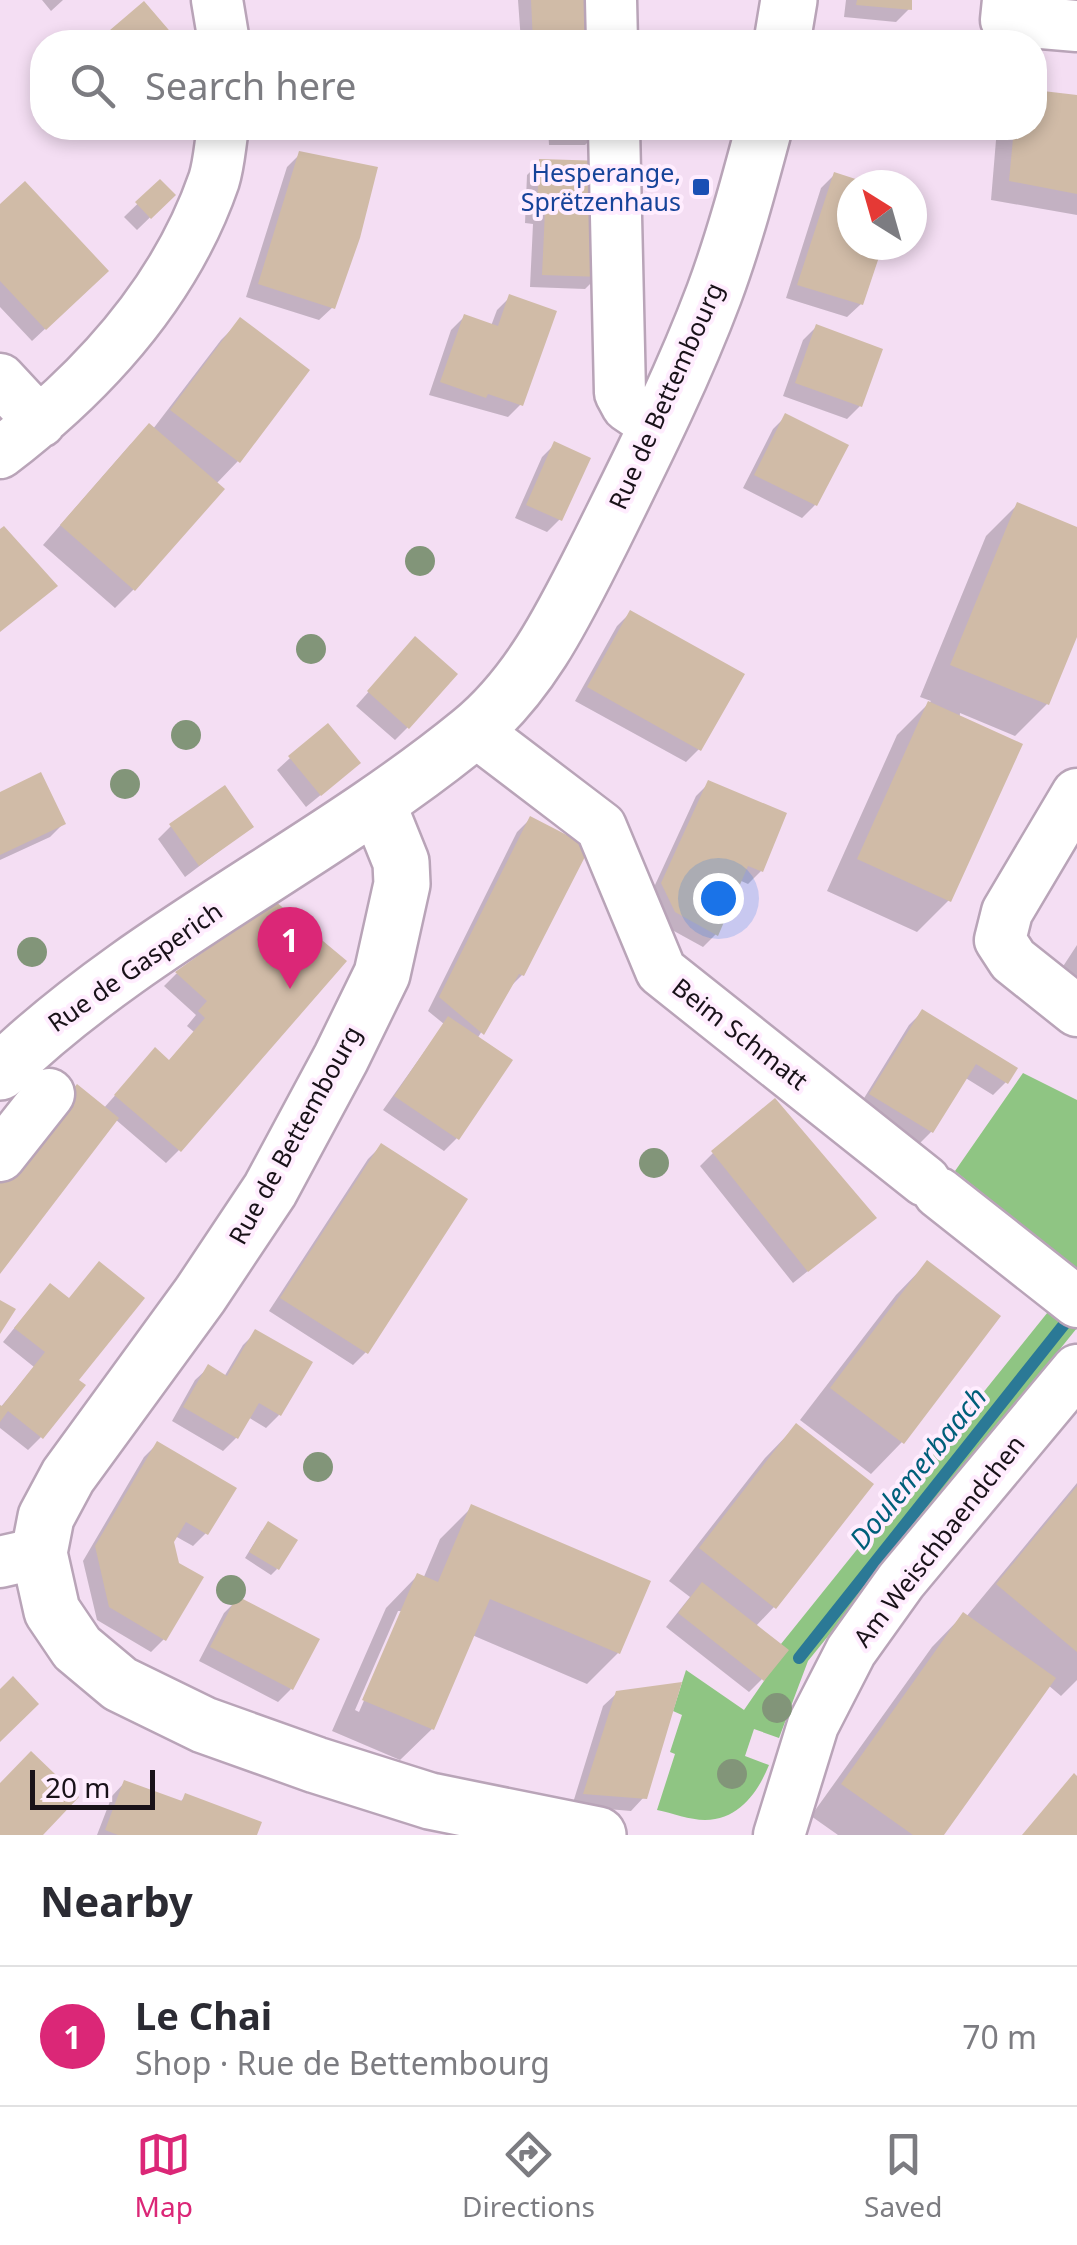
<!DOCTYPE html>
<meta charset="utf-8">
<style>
:root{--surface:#fff;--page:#f2f2f3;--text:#2b2b33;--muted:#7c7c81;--line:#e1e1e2;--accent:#db2777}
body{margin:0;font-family:"Noto Sans",sans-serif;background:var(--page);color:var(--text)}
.compass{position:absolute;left:837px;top:170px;width:90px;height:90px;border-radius:50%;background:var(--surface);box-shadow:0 5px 15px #0003;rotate:323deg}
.scale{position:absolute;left:30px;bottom:25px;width:125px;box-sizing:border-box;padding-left:10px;border:5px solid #191219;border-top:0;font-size:28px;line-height:35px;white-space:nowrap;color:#191219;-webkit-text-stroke:8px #ffedfe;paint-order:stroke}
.you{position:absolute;left:718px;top:898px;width:35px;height:35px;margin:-25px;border:8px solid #fff;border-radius:50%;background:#1a73e8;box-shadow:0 0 0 15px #1a73e833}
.badge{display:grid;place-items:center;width:65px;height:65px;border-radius:50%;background:var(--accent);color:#fff;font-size:32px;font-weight:700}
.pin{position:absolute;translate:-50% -82px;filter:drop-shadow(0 2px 5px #0008)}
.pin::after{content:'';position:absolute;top:52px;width:35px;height:30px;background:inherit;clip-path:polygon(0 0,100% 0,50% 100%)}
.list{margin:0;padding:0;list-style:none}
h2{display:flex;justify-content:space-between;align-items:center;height:130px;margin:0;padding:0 40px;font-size:42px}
h2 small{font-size:32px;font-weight:400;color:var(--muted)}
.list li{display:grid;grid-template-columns:65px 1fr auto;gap:30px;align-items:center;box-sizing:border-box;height:140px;padding:0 40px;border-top:2px solid var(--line)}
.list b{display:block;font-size:38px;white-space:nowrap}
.list p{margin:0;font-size:32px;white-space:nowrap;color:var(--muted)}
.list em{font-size:32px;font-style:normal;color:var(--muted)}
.icon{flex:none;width:55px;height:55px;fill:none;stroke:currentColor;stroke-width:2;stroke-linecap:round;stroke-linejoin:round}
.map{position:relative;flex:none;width:1077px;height:1835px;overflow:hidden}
.search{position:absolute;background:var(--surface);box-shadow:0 5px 15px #0003;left:30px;right:30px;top:30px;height:110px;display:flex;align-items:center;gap:25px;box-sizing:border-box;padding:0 35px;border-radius:40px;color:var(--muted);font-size:38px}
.sheet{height:270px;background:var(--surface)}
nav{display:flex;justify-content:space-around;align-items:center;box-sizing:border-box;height:140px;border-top:2px solid var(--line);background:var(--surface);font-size:28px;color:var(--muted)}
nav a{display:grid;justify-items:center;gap:5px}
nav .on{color:var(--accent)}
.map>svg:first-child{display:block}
</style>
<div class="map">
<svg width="1077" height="1835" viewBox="0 0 1077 1835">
<rect width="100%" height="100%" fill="#f4def3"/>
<path fill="#8fc583" d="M1023,1073l54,27v228l-269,333 -29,77 -25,-9 -9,27 24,9c-11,27 -30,55 -64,55 -15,0 -33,-7 -48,-10l18,-56 -5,-2 12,-37 -9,-4 13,-41 58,40 20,-29 17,-37 283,-352 -5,-31 3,-4 -107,-86z"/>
<path fill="#0003" fill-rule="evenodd" d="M42,0h21l-12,11z
M518,0h81l-3,42h-75z
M846,0h64l-1,9 -13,13 -52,-5z
M390,32l1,10h-100l3,-2z
M1077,97v118l-86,-15 6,-72h37z
M114,128h15l-8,7z
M548,128h50v4l-13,13h-36z
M300,154l33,153 -14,13 -73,-23 41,-130z
M540,162l58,114 -13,13 -55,-2 3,-63 -8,-1 2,-48z
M834,175l31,10h-13v60h28l-19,59 -14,13 -61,-19 35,-110z
M160,182l13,13 -36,35 -13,-13z
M0,207l93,77 -61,57 -32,-34z
M510,297l11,107 -13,13 -79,-22 22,-65 13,-13 27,9 6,-16z
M240,321l-2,140 -22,23 -82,105 -19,19 -72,-63 87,-100 23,-16 68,-89z
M816,327l44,79 -13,13 -64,-23 20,-56z
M786,416l29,89 -13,13 -59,-30 30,-59z
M555,444l5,75 -13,13 -32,-14 27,-61z
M1017,505l60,24v102l-30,73 -32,32 -55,-23 -11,187 -32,32 -90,-41 70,-156 34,-34 -11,-4 66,-161z
M630,613l69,136 -13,13 -111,-61 42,-75z
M403,653l5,74 -13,13 -39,-34z
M290,758l55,17 -39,32 -29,-37z
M709,783l52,88 -13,13 -9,-4 -23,54 -13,13 -40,-22 -14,-27 47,-102z
M0,795l63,29 -13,13 -50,23z
M530,819l-8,156 -14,14 -31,50 -20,99 -13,13 -61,-41 61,-86 -16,-13 89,-179z
M171,826l80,1 -66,50 -27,-38z
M275,904l-96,246 -13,13 -51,-44 -115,151 103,-161 40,-45 25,-2 26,-30 -7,-6 9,-11 -32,-29 12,-12z
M1077,945v70l-32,-21z
M922,1012l84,70 -13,13 -29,-18 -33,55 -13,13 -60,-37 51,-83z
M381,1146l-15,206 -13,13 -84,-54 99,-152z
M713,1153l161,65 -81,65 -93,-117z
M927,1263l-25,179 -31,32 -71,-54 96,-125z
M37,1300l39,81 -35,56 -13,13 -28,-22v-20l34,-41 -31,-25z
M256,1332l23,83 -13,13 -18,-11 -12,21 -13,13 -51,-30 23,-41 13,-12 16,9 19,-32z
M796,1426l-22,181 -19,20 7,52 -13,13 -83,-65 24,-30 -21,-16 96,-123z
M157,1444l49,89 -13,13 -18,-10 -4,5 -7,98 -13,13 -54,-32 -14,-59 61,-104z
M1077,1483v197l-16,16 -13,-11 -107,150h-103l-27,-19 121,-169 31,-32 3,2z
M472,1507l146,146 -31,31 -115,-49 -40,94 -32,31 -68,-29 54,-123 31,-32 6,3 17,-40zM398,1611h5l-44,101 -4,-2z
M262,1530l15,39 -6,6 -26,-17z
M237,1600l54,89 -13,13 -79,-41 25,-48z
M617,1693l27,104 -13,14 -59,-5 31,-100z
M125,1782l54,21 7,-7 68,39h-157l15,-39z"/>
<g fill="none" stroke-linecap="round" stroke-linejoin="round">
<path stroke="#2b7996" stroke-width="12" d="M799,1658l275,-346"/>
</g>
<path fill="#d0bba7" d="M531,0h71l2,39 -71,3z
M857,0h55v10l-56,-5z
M144,1l30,35 -12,6h-66z
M392,30l2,12h-101v-4z
M1034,78l11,2 -2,11 34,4v99l-68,-13 5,-53h20z
M561,128h39l1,5h-40z
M299,151l79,16 -18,71 -25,71 -77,-25z
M539,159l66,2 -4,116 -59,-2 3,-64h-8z
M834,172l37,12 -19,1v60h31l-20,60 -66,-20z
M160,179l16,16 -25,24 -16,-17z
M25,181l84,90 -63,59 -46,-49v-77z
M509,294l48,17 -34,95 -35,-12 -2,4 -46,-16 24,-68 34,12z
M240,317l70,53 -70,93 -70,-53z
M816,324l67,25 -21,58 -67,-24z
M785,413l64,32 -32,61 -63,-31z
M149,423l76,66 -90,102 -75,-66z
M554,441l37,17 -29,63 -36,-16z
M1017,502l60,25v110l-28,68 -99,-40z
M4,526l54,60 -58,46v-103z
M630,610l115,64 -44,77 -114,-64z
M415,636l43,38 -49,55 -42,-38z
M928,701l95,43 -72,158 -94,-43z
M328,723l33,40 -40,33 -33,-40z
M41,772l25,52 -66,31v-63z
M708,780l79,33 -24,59 -15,-6 -30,70 -43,-24 -14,-29z
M225,785l29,42 -55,39 -30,-42z
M530,816l60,31 -66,129 -5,-2 -35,61 -45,-38z
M275,901l72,60 -166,191 -67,-57 41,-48 14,13 36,-42 -7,-7 9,-10 -32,-29z
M922,1009l96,59 -10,16 -32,-20 -43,69 -64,-39z
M448,1016l65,44 -54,80 -65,-44z
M77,1084l42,34 -119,156v-95z
M775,1098l102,120 -69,54 -97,-121z
M381,1143l87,56 -100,155 -88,-56z
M927,1260l74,56 -97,128 -74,-56z
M99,1261l46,37 -66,82 7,5 -43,54 -35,-28 -8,11v-17l2,1 43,-54 -31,-24 36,-45 19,15z
M0,1300l16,9 -16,25z
M255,1329l58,33 -32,54 -22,-13 -21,36 -55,-32 25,-43 19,12z
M796,1423l78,61 -98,125 -77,-61z
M157,1441l80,47 -29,47 -22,-13 -12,20 5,21 25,14 -38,64 -57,-34 -14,-61z
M1077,1486v166l-81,-68z
M471,1504l180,77 -31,73 -130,-55 -56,131 -72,-30 55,-127 21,9z
M268,1521l30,19 -19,30 -30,-18z
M702,1582l87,68 -25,31 -86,-68z
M237,1596l83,43 -27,51 -83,-43z
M963,1612l93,66 -112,157h-31l-72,-51z
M13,1676l26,28 -39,38v-53z
M682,1682l-35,117 -64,-5 33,-103z
M31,1751l48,46 -36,38h-43v-52z
M1074,1773l3,3v59h-55z
M124,1780l58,21 3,-8 77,29 -5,13h-139l-13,-5z"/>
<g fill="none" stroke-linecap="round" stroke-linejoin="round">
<defs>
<path id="minor" d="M217,0l7,42
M611,0l1,42
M1008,0l-2,20 71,6
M614,128l6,265 7,13 31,21
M0,379l40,43
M0,453c93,-71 175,-160 214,-273 5,-16 6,-35 9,-52
M475,731l126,96 60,144 264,210
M1077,794l-70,118 -7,28 13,20 64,51
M0,1156l49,-62
M939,1193l138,109
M0,1562l39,-9
M779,1835l34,-110 38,-74 50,-70 176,-211"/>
<path id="major" d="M782,42l7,-42
M378,805l23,57 1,22 -20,90 -41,84 -71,132 -70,105 -132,181 -22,41 -7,36 13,58 25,37 43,36 84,41 112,40 114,36 168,34
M0,1072c137,-133 322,-217 471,-339 61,-50 95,-123 130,-192 40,-81 81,-162 113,-247 20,-54 35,-110 50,-166"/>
</defs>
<use href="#minor" stroke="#b9a4b8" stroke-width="55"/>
<use href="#major" stroke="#b9a4b8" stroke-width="60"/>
<use href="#minor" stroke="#fff" stroke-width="50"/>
<use href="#major" stroke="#fff" stroke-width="55"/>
</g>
<g fill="#829579">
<circle cx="420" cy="561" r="15"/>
<circle cx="311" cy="649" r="15"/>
<circle cx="186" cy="735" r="15"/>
<circle cx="125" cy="784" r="15"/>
<circle cx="32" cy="952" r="15"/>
<circle cx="654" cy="1163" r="15"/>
<circle cx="318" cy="1467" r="15"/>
<circle cx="231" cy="1590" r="15"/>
<circle cx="777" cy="1708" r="15"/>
<circle cx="732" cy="1774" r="15"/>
</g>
<rect fill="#1a4fb4" stroke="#ffedfe" stroke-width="4" x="691" y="177" width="20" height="20" rx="5"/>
<g text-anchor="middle" stroke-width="8" stroke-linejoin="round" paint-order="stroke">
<g font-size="25" fill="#164399" stroke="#ffedfe" text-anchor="end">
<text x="681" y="182">Hesperange,<tspan x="681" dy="29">Sprëtzenhaus</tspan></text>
</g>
<g font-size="25" fill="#191219" stroke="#ffedfe">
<text transform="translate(666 396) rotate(-66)" y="9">Rue de Bettembourg</text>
<text transform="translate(135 967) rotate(-35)" y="9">Rue de Gasperich</text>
<text transform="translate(740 1034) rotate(38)" y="9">Beim Schmatt</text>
<text transform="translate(295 1135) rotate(-61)" y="9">Rue de Bettembourg</text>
<text transform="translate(939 1541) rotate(-52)" y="9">Am Weischbaendchen</text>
</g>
<g font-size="28" font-style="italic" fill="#005f7a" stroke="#ffedfe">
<text transform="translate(918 1468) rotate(-51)" y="10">Doulemerbaach</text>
</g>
</g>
</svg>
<svg class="compass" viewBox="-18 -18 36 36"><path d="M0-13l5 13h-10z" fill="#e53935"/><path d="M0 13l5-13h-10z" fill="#7c7c81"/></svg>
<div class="scale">20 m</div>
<div class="you"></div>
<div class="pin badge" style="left:290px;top:989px">1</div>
<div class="search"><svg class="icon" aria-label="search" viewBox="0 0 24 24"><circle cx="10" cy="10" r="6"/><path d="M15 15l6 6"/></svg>Search here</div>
</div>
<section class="sheet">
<h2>Nearby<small></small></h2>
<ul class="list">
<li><span class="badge">1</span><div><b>Le Chai</b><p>Shop · Rue de Bettembourg</p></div><em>70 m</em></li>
</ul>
</section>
<nav>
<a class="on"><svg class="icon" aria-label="map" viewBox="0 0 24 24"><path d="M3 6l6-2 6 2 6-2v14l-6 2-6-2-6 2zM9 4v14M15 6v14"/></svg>Map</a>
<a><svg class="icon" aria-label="directions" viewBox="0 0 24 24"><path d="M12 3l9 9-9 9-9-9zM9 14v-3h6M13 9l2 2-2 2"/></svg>Directions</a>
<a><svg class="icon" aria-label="saved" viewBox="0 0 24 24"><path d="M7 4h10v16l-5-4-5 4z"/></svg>Saved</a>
</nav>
